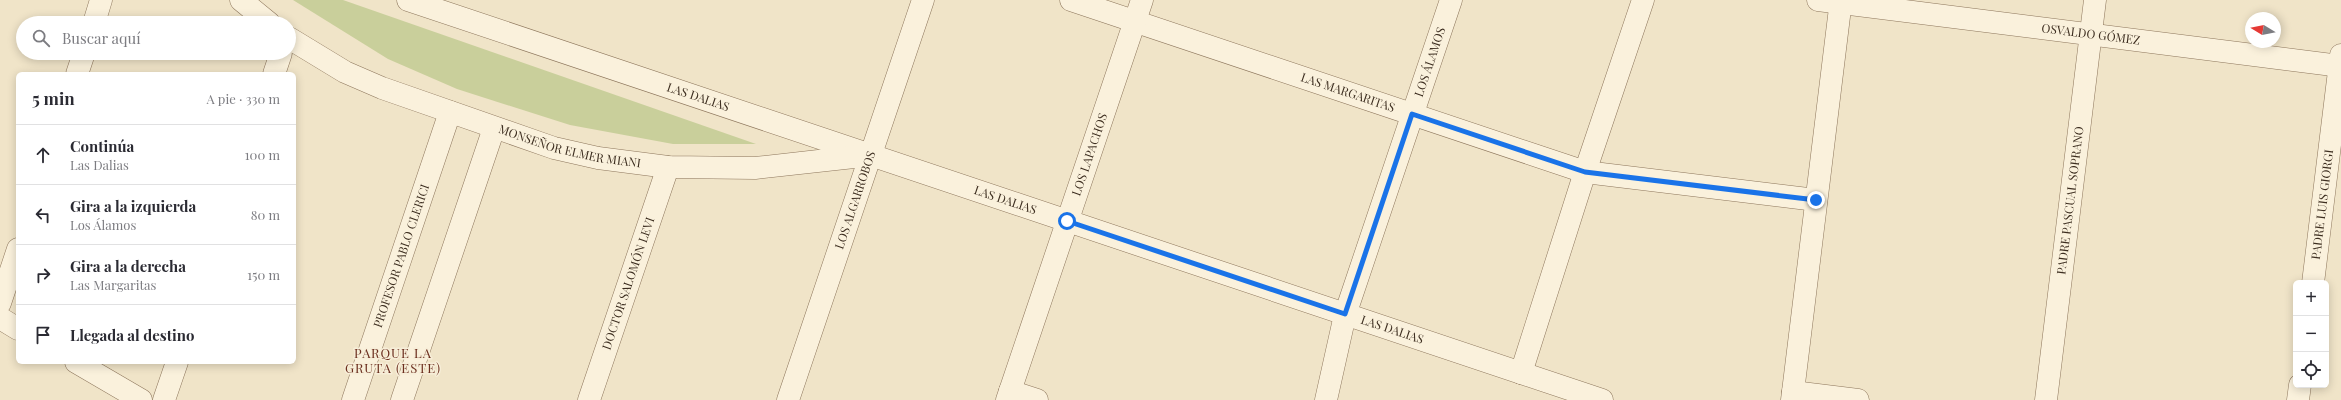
<!DOCTYPE html>
<html lang="es">
<meta charset="utf-8">
<style>
:root{--surface:#fff;--page:#f7f7f7;--text:#2b2b33;--muted:#7c7c81;--line:#e1e1e2}
body{margin:0;font-family:"Playfair Display",serif;background:var(--page);color:var(--text)}
.controls{position:absolute;right:12px;bottom:12px;display:grid;overflow:hidden;border-radius:6px;box-shadow:0 2px 10px #0003}
.controls button{width:36px;height:36px;display:grid;place-items:center;padding:0;border:0;border-bottom:1px solid var(--line);background:var(--surface);color:var(--text);font:20px sans-serif}
.compass{position:absolute;left:2245px;top:12px;width:36px;height:36px;border-radius:50%;background:var(--surface);box-shadow:0 2px 10px #0003;rotate:280deg}
.stop{position:absolute;width:12px;height:12px;margin:-9px;border:3px solid #1a73e8;border-radius:50%;background:#fff}
.stop.end{background:#1a73e8;border-color:#fff;box-shadow:0 1px 4px #0008}
.list{margin:0;padding:0;list-style:none}
h2{display:flex;justify-content:space-between;align-items:center;height:52px;margin:0;padding:0 16px;font-size:17px}
h2 small{font-size:13px;font-weight:400;color:var(--muted)}
.list li{display:grid;grid-template-columns:26px 1fr auto;gap:12px;align-items:center;box-sizing:border-box;height:60px;padding:0 16px;border-top:1px solid var(--line)}
.list b{display:block;font-size:15px;white-space:nowrap}
.list p{margin:0;font-size:13px;white-space:nowrap;color:var(--muted)}
.list em{font-size:13px;font-style:normal;color:var(--muted)}
.icon{flex:none;width:22px;height:22px;fill:none;stroke:currentColor;stroke-width:2;stroke-linecap:round;stroke-linejoin:round}
.map{position:relative;flex:none;width:2341px;height:400px;overflow:hidden}
.search{position:absolute;background:var(--surface);box-shadow:0 2px 10px #0003;left:16px;top:16px;width:280px;height:44px;display:flex;align-items:center;gap:10px;box-sizing:border-box;padding:0 14px;border-radius:22px;color:var(--muted);font-size:15px}
.panel{position:absolute;background:var(--surface);box-shadow:0 2px 10px #0003;left:16px;top:72px;width:280px;height:292px;border-radius:6px}
.map>svg:first-child{display:block}
</style>
<div class="map">
<svg width="2341" height="400" viewBox="0 0 2341 400">
<rect width="100%" height="100%" fill="#f0e4c8"/>
<path fill="#c9cf9b" d="M293,0h50l413,144h-83l-103,-19 -113,-36 -69,-30z"/>
<g fill="none" stroke-linecap="round" stroke-linejoin="round">
<defs>
<g id="minor">
<path d="M241,0l28,23"/>
<path id="s1" d="M408,0l1194,400"/>
<path id="s2" d="M1071,0l514,172 231,28"/>
<path id="s3" d="M1818,0l523,66"/>
<path d="M94,23l7,-23"/>
<path id="s4" d="M289,38l56,34 37,16 172,60 44,10 70,9 87,1 108,-12"/>
<path d="M77,74l7,-21"/>
<path d="M274,74l7,-21"/>
<path id="s5" d="M2313,283l28,-228"/>
<path d="M0,303l18,-54"/>
<path d="M0,318l18,11"/>
<path d="M76,362l65,38"/>
<path d="M1521,373l64,-201 58,-172"/>
<path d="M1010,391l27,9"/>
<path d="M1793,392l65,8"/>
<path d="M164,400l13,-38"/>
<path id="s6" d="M353,400l97,-288"/>
<path d="M402,400l92,-272"/>
<path id="s7" d="M589,400l79,-233"/>
<path id="s8" d="M788,400l135,-400"/>
<path id="s9" d="M1007,400l135,-400"/>
<path id="s10" d="M1326,400l19,-85 106,-315"/>
<path d="M1792,400l49,-400"/>
<path id="s11" d="M2046,400l49,-400"/>
<path d="M2298,400l2,-15"/>
</g>
</defs>
<use href="#minor" stroke="#8d765c" stroke-width="23"/>
<use href="#minor" stroke="#faf1dc" stroke-width="22"/>
</g>
<g fill="none" stroke-linecap="round" stroke-linejoin="round">
<path stroke="#1a73e8" stroke-width="5" d="M1067,221l278,93 67,-200 173,58 231,28"/>
</g>
<g text-anchor="middle" stroke-width="3" stroke-linejoin="round" paint-order="stroke">
<g font-size="12" fill="#3d2e20" stroke="#f7eed8">
<text dy="4" stroke="none"><textPath href="#s3" startOffset="275">OSVALDO GÓMEZ</textPath></text>
<text dy="4" stroke="none"><textPath href="#s10" startOffset="354">LOS ÁLAMOS</textPath></text>
<text dy="4" stroke="none"><textPath href="#s2" startOffset="292">LAS MARGARITAS</textPath></text>
<text dy="4" stroke="none"><textPath href="#s1" startOffset="306">LAS DALIAS</textPath></text>
<text dy="4" stroke="none"><textPath href="#s4" startOffset="303">MONSEÑOR ELMER MIANI</textPath></text>
<text dy="4" stroke="none"><textPath href="#s9" startOffset="259">LOS LAPACHOS</textPath></text>
<text dy="4" stroke="none"><textPath href="#s8" startOffset="211">LOS ALGARROBOS</textPath></text>
<text dy="4" stroke="none"><textPath href="#s1" startOffset="630">LAS DALIAS</textPath></text>
<text dy="4" stroke="none"><textPath href="#s11" startOffset="201">PADRE PASCUAL SOPRANO</textPath></text>
<text dy="4" stroke="none"><textPath href="#s5" startOffset="79">PADRE LUIS GIORGI</textPath></text>
<text dy="4" stroke="none"><textPath href="#s6" startOffset="152">PROFESOR PABLO CLERICI</textPath></text>
<text dy="4" stroke="none"><textPath href="#s7" startOffset="123">DOCTOR SALOMÓN LEVI</textPath></text>
<text dy="4" stroke="none"><textPath href="#s1" startOffset="1038">LAS DALIAS</textPath></text>
</g>
<g font-size="13" letter-spacing="1" fill="#6b2e1e" stroke="#f7eed8">
<text x="393" y="358">PARQUE LA<tspan x="393" dy="15">GRUTA (ESTE)</tspan></text>
</g>
</g>
</svg>
<div class="controls">
<button>+</button>
<button>−</button>
<button><svg class="icon" aria-label="locate" viewBox="0 0 24 24"><circle cx="12" cy="12" r="6"/><path d="M12 2v4M12 18v4M2 12h4M18 12h4"/></svg></button>
</div>
<svg class="compass" viewBox="-18 -18 36 36"><path d="M0-13l5 13h-10z" fill="#e53935"/><path d="M0 13l5-13h-10z" fill="#7c7c81"/></svg>
<div class="stop" style="left:1067px;top:221px"></div>
<div class="stop end" style="left:1816px;top:200px"></div>
<div class="search"><svg class="icon" aria-label="search" viewBox="0 0 24 24"><circle cx="10" cy="10" r="6"/><path d="M15 15l6 6"/></svg>Buscar aquí</div>
<section class="panel">
<h2>5 min<small>A pie · 330 m</small></h2>
<ul class="list">
<li><svg class="icon" aria-label="ahead" viewBox="0 0 24 24"><path d="M12 20V5M6 11l6-6 6 6"/></svg><div><b>Continúa</b><p>Las Dalias</p></div><em>100 m</em></li>
<li><svg class="icon" aria-label="left" viewBox="0 0 24 24"><path d="M17 20v-9H6M10 6l-5 5 5 5"/></svg><div><b>Gira a la izquierda</b><p>Los Álamos</p></div><em>80 m</em></li>
<li><svg class="icon" aria-label="right" viewBox="0 0 24 24"><path d="M7 20v-9h11M14 6l5 5-5 5"/></svg><div><b>Gira a la derecha</b><p>Las Margaritas</p></div><em>150 m</em></li>
<li><svg class="icon" aria-label="arrive" viewBox="0 0 24 24"><path d="M6 21V4h12l-3 4 3 4H6"/></svg><div><b>Llegada al destino</b></div></li>
</ul>
</section>
</div>
